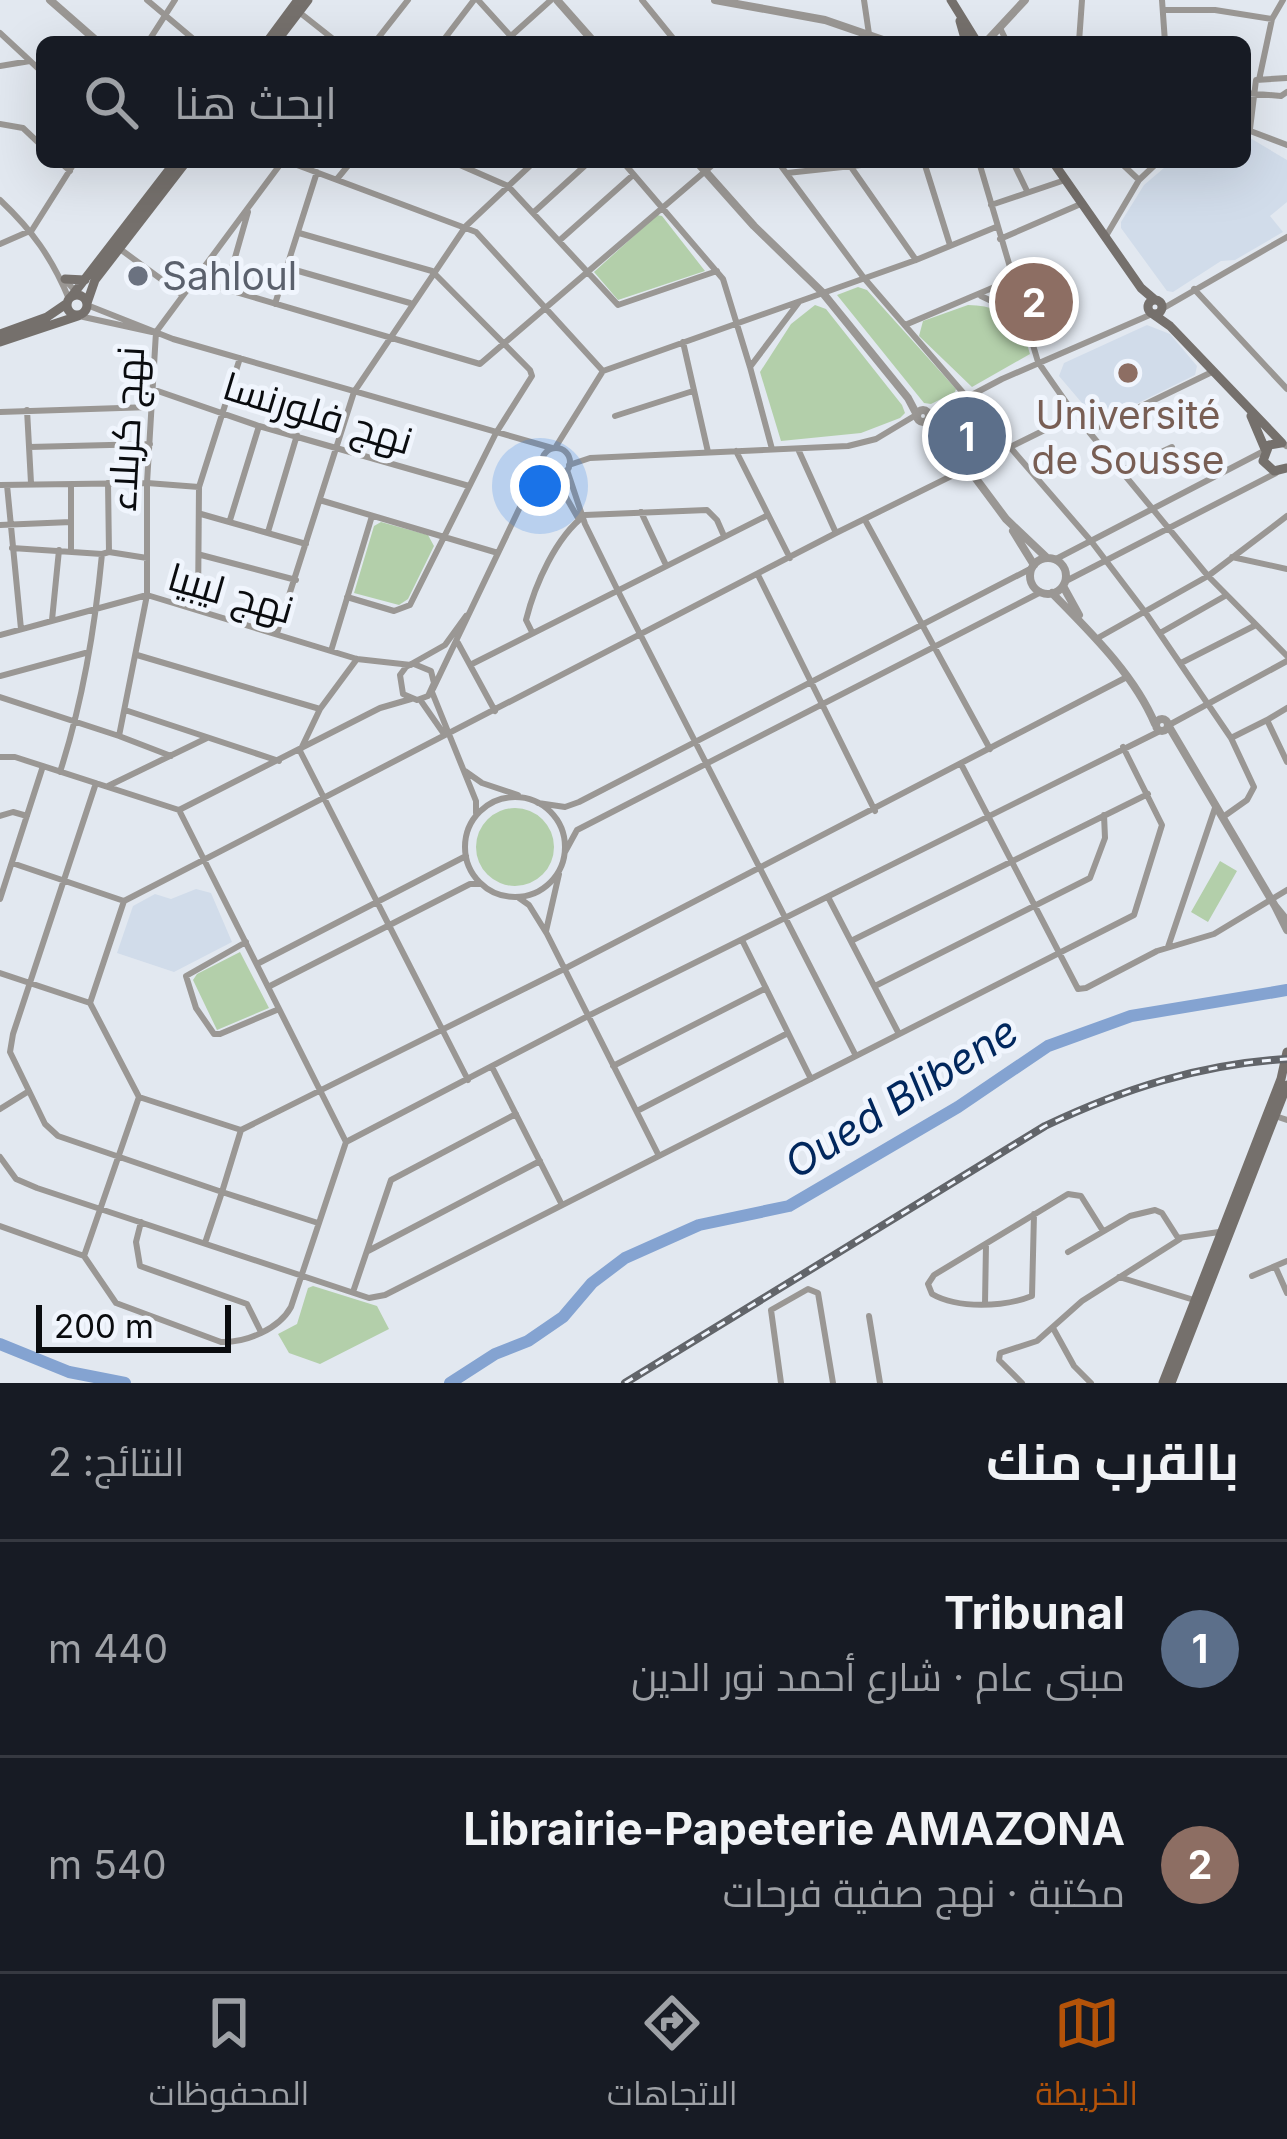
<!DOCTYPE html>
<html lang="ar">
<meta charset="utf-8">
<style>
:root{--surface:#171b24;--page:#20242c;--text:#f1f3f6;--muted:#9ea1a6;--line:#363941;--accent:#b45309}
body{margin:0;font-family:Inter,Cairo,sans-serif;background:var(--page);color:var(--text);direction:rtl}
.scale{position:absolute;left:36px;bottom:30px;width:195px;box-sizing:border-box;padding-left:12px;border:6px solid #0a0c0f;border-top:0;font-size:33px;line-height:42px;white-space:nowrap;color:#0a0c0f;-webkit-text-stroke:9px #f0f5fd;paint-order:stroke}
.you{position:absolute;left:540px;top:486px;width:42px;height:42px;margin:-30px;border:9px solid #fff;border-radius:50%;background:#1a73e8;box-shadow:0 0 0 18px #1a73e833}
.badge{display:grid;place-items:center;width:78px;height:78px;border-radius:50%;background:var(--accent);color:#fff;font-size:39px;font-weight:700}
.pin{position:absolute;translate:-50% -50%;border:6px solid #fff;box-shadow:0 3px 12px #0006}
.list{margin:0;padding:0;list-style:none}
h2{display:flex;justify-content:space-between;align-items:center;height:156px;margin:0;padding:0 48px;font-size:51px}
h2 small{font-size:39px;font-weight:400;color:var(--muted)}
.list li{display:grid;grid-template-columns:78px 1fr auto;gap:36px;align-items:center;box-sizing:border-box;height:216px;padding:0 48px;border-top:3px solid var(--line)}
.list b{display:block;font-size:45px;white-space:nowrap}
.list p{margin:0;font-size:39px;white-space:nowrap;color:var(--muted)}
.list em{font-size:39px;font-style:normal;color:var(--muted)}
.icon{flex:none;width:66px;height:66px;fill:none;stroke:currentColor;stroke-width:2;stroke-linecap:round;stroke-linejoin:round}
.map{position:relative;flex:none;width:1287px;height:1383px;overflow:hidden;direction:ltr}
.search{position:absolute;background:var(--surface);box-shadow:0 12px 48px #0002;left:36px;right:36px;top:36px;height:132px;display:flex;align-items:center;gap:30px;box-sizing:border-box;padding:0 42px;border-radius:18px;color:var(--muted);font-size:45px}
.sheet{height:588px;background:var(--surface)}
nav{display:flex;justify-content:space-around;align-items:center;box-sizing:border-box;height:168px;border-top:3px solid var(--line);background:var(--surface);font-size:33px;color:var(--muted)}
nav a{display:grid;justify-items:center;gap:6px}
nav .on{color:var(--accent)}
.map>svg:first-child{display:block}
</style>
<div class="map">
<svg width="1287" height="1383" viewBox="0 0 1287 1383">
<rect width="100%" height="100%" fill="#e2e8f0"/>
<path fill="#d1dcea" d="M1245,135l42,25v42l-17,14 13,16 -48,28 -14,1 -48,31 -6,-1 -46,-63v-6l23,-37 27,-23h74z
M1147,325l23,9 27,32 -2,9 -89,44 -13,-3 -34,-40 5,-13z
M196,889l15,4 21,49 -58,30 -57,-19 16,-47 22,-12 16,5z"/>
<path fill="#b3cfaa" d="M657,215l5,1 43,55 -87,29 -24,-28z
M858,287l9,3 89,99 -1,3 -24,12 -7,-1 -87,-108z
M815,305l11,4 76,96 3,8 -5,5 -39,15 -80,8 -21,-69 31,-48z
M968,305c36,1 53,15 62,49l-58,33 -53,-51 4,-15z
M381,522l47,13 6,11 -26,53 -9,6 -45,-12 20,-67z
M476 847a39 39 0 1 1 78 0a39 39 0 1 1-78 0Z
M1220,861l17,10 -29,51 -17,-10z
M240,952l29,56 -52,22 -24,-50 4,-6z
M313,1286l64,20 12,23 -69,35 -31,-11 -11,-19 19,-10 11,-36z"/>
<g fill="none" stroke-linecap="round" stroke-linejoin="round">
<path stroke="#84a3d1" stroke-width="12" d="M0,1344l69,28 56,11
M450,1383l45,-29 33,-13 35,-24 29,-34 33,-25 74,-33 90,-19 169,-99 90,-61 83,-30 156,-26"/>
<path stroke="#9a9794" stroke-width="6" d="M147,0l50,42
M478,0l38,42
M642,0l34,42
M864,0l5,34
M1162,0l3,42
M1163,10h52l57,9 11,-19
M299,12l38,30
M1001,30l6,12
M0,33l42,39
M511,36l40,-36
M148,42l27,-42
M375,42l33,-42
M442,42l32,-42
M1079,42l3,-42
M0,66l30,-5
M1259,80l13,-61
M1245,93l36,3 6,-4
M0,124l23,4 19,18
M1245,129l42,16
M1250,129l6,-49 31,-2
M60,162l10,9
M289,162l187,70 126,138
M453,162l55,24 110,119 99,-34
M623,162l100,117 27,88
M778,162l86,116 227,263 54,71 86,126 36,-18 20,42
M924,162l26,83
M979,162l59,200 37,53
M1013,162l14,29
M1120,162l19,18
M851,167l65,93
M787,173l102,-11
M337,179l14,-17
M0,200c32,30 52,58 69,99
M991,205l74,-25
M534,212l55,-50
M299,233l133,38 98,99 2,6 -36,57 -86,172 -16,6 -47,-14
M1106,236l33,-56 19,-18
M1000,239l83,-36
M560,240l73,-65
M0,244l32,-14 43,-68
M120,249l60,44
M288,268l122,35
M192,279l288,85 236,-202
M66,281l14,15
M226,289l22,-77
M1194,289l93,100
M981,296l40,19
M275,304l42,-132
M87,305l86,34 379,109
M1162,309l125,-72
M79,316l73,16
M905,325l106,-45
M683,342l25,110
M152,389l107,37 210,60
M27,410l4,73
M0,412l151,-5
M615,416l78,-25
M930,417l72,-38 150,-65
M1090,431l122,-59
M1286,446l1,-1
M29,447l121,-3
M555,448l48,-77 313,-111 80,-33
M542 462a14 14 0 1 1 28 0a14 14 0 1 1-28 0Z
M772,449l-22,-82 49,-65
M798,449l38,84
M736,451l54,107
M569,465l21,-7 258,-12 28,-7 40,-24
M567,470l18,54 33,67 238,465
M1121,471l51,-24
M555,478l23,40
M0,485l147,-2 52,4
M7,485l14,144
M323,501l175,52
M523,506l17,-28 6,-4
M641,512l25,53
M201,514l105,30
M230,520l29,-94
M865,520l125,229
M71,522v27
M0,525l71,-3v-36
M268,532l29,-97
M12,548l90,6
M109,552l38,6
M201,555l95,25
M1232,557l55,12
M1056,559l208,-108
M758,575l117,236
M1066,581l210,-108
M198,609l1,-122 41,-129
M52,620l7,-70
M532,632l-6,-12c9,-36 30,-83 59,-105l122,-5 10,10 7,16
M277,633l77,-241 112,-166 68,-64
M1160,633l65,-37
M0,635l147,-40 210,64 54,6
M1096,639l112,-63 79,80
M458,643l37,68
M331,651l41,-135
M137,655l183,54 37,-50
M1181,663l73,-37
M414,664l17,7 3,12 -6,13 -11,4 -14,-6 -3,-19 6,-8 39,-22 21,-29
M470,665l298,-150
M0,676l89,-24
M433,689l109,-228
M432,692l44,109v12
M0,697l119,39 28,-141v-112l9,-151 126,-170
M421,701l23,33
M320,709l-20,42 168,329
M125,710l154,51
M1267,720l20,-12
M1169,725l118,-64
M119,736l52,20
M0,757h15l164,53 201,-102 31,-9
M961,764l117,225 8,-1 71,-37 57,-17 73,-44
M465,771l17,12 36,12
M60,772c23,-71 35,-144 42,-218l7,-2 -1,-69
M108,786l99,-48
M465 847a50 50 0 1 1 100 0a50 50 0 1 1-100 0Z
M538,803l27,4 14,-5 453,-234
M0,816l13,-4 14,4
M1223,817l24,-17 7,-13 -23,-49
M565,852l12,-22 464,-238
M12,863l112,38 712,-368 239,-118 133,161 79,-60
M828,897l71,137
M519,898l10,7 18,29 112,222
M0,899l43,-133
M546,931l13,-57
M742,940l69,139
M853,940l295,-146
M246,942l-60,34 10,32 18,26h6l59,-25
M1168,947l48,-142
M257,964l209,-108
M0,973l90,30 49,94 102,33 323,-161 561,-291
M875,986l215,-108 15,-40 -1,-23
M268,987l202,-103h9
M90,1003l34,-102
M613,1066l153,-78
M492,1067l70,138
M29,1091l-19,-39 3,-18 83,-251
M0,1109l29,-18 16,33 13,12 164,56 19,-62
M637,1111l151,-78
M1275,1116l12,4
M346,1142l242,-126 572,-285
M0,1157l16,22 21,9 332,110 16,-3 749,-380 28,-90 -39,-78
M1034,1214l-2,82c-28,11 -74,13 -100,-2l-4,-10 6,-9 134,-81 13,2 22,35
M141,1222l-5,20 4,24 107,38 14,28
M0,1226l84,30 32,47 105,39c25,1 58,-13 70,-35l55,-165 -167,-332
M205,1243l17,-51 96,31
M368,1251l172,-90
M1068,1252l62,-36 25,-6 7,3 16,25 41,-6
M84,1256l55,-159
M1275,1266l12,27
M1252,1276l35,-15
M1119,1277l75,23
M353,1292l38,-112 125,-66
M985,1304l1,-60
M869,1316l11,67
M1053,1328l21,38 17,17
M781,1383l-10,-73 37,-21 10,4 15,90
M1022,1383l-23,-23 1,-7 37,-12 45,-40 98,-62"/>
<path stroke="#9a9794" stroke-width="8" d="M50,0l48,42
M557,0l37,42
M715,0l110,20 64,22
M986,42l39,-42
M697,162l57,64 68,66 86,106 9,17
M917 416a6 6 0 1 1 12 0a6 6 0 1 1-12 0Z
M930,417l76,102 41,39
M1013,531l21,34
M1030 576a18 18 0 1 1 36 0a18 18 0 1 1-36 0Z
M1063,586l16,29
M1052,593c37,38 82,81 103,131
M1156 725a6 6 0 1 1 12 0a6 6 0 1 1-12 0Z
M1168,725l107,181
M1287,921l-12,-15 12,24"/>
<path stroke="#75706c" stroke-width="9" d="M951,0l26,42
M960,21l6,21
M267,42l31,-42
M276,42l32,-42
M1053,162l88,126 14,12
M65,279l20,1
M67 305a10 10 0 1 1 20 0a10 10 0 1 1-20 0Z
M71,297l104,-135
M1148 307a7 7 0 1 1 14 0a7 7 0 1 1-14 0Z
M87,303l8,-23 91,-118
M1153,314l17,12 112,117
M0,334l47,-17 19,-13
M0,342l78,-26
M1251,416l14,33
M1281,443l-12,2 -6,16 11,10 13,-3
M1163,1383l118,-304 6,-27
M1171,1383l116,-298"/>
<defs>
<path id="rail" d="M625,1383l420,-257c78,-37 155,-62 242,-67"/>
</defs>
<use href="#rail" stroke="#62656a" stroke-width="8"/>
<use href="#rail" stroke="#f0f5fd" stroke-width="3" stroke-dasharray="9" stroke-linecap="butt"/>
</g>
<circle fill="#6b7280" stroke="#f0f5fd" stroke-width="4.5" cx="138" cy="276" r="12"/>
<circle fill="#8d6e63" stroke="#f0f5fd" stroke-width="4.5" cx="1128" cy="373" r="12"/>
<g text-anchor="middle" stroke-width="10" stroke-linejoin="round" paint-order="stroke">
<g font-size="39" fill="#5b616d" stroke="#f0f5fd" text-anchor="start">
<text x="162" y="290">Sahloul</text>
</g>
<g font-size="39" fill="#0a0c0f" stroke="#f0f5fd">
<text transform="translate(318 413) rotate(17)" y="14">نهج فلورنسا</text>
<text transform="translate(126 429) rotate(-87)" y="14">نهج كربلاء</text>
<text transform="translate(231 593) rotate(16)" y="14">نهج ليبيا</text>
</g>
<g font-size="39" fill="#785e54" stroke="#f0f5fd">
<text x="1128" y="429">Université<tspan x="1128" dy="45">de Sousse</tspan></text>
</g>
<g font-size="42" font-style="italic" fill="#01275d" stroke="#f0f5fd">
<text transform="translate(901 1097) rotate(-32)" y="15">Oued Blibene</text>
</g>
</g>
</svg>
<div class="scale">200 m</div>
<div class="you"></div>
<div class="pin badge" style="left:967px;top:436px;background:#5c6f8a">1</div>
<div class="pin badge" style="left:1034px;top:302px;background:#8d6e63">2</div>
<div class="search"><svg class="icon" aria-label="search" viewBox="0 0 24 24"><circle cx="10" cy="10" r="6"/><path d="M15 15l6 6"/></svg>ابحث هنا</div>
</div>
<section class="sheet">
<h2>بالقرب منك<small>النتائج: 2</small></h2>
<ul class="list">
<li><span class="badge" style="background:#5c6f8a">1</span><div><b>Tribunal</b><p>مبنى عام · شارع أحمد نور الدين</p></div><em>440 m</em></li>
<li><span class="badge" style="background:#8d6e63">2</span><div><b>Librairie-Papeterie AMAZONA</b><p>مكتبة · نهج صفية فرحات</p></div><em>540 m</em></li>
</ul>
</section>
<nav>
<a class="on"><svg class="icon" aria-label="map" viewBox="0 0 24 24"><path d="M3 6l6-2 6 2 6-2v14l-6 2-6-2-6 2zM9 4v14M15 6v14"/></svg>الخريطة</a>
<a><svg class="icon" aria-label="directions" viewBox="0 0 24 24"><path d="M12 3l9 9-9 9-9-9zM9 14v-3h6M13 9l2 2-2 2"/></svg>الاتجاهات</a>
<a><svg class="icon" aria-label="saved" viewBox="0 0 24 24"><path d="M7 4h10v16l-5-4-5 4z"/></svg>المحفوظات</a>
</nav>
